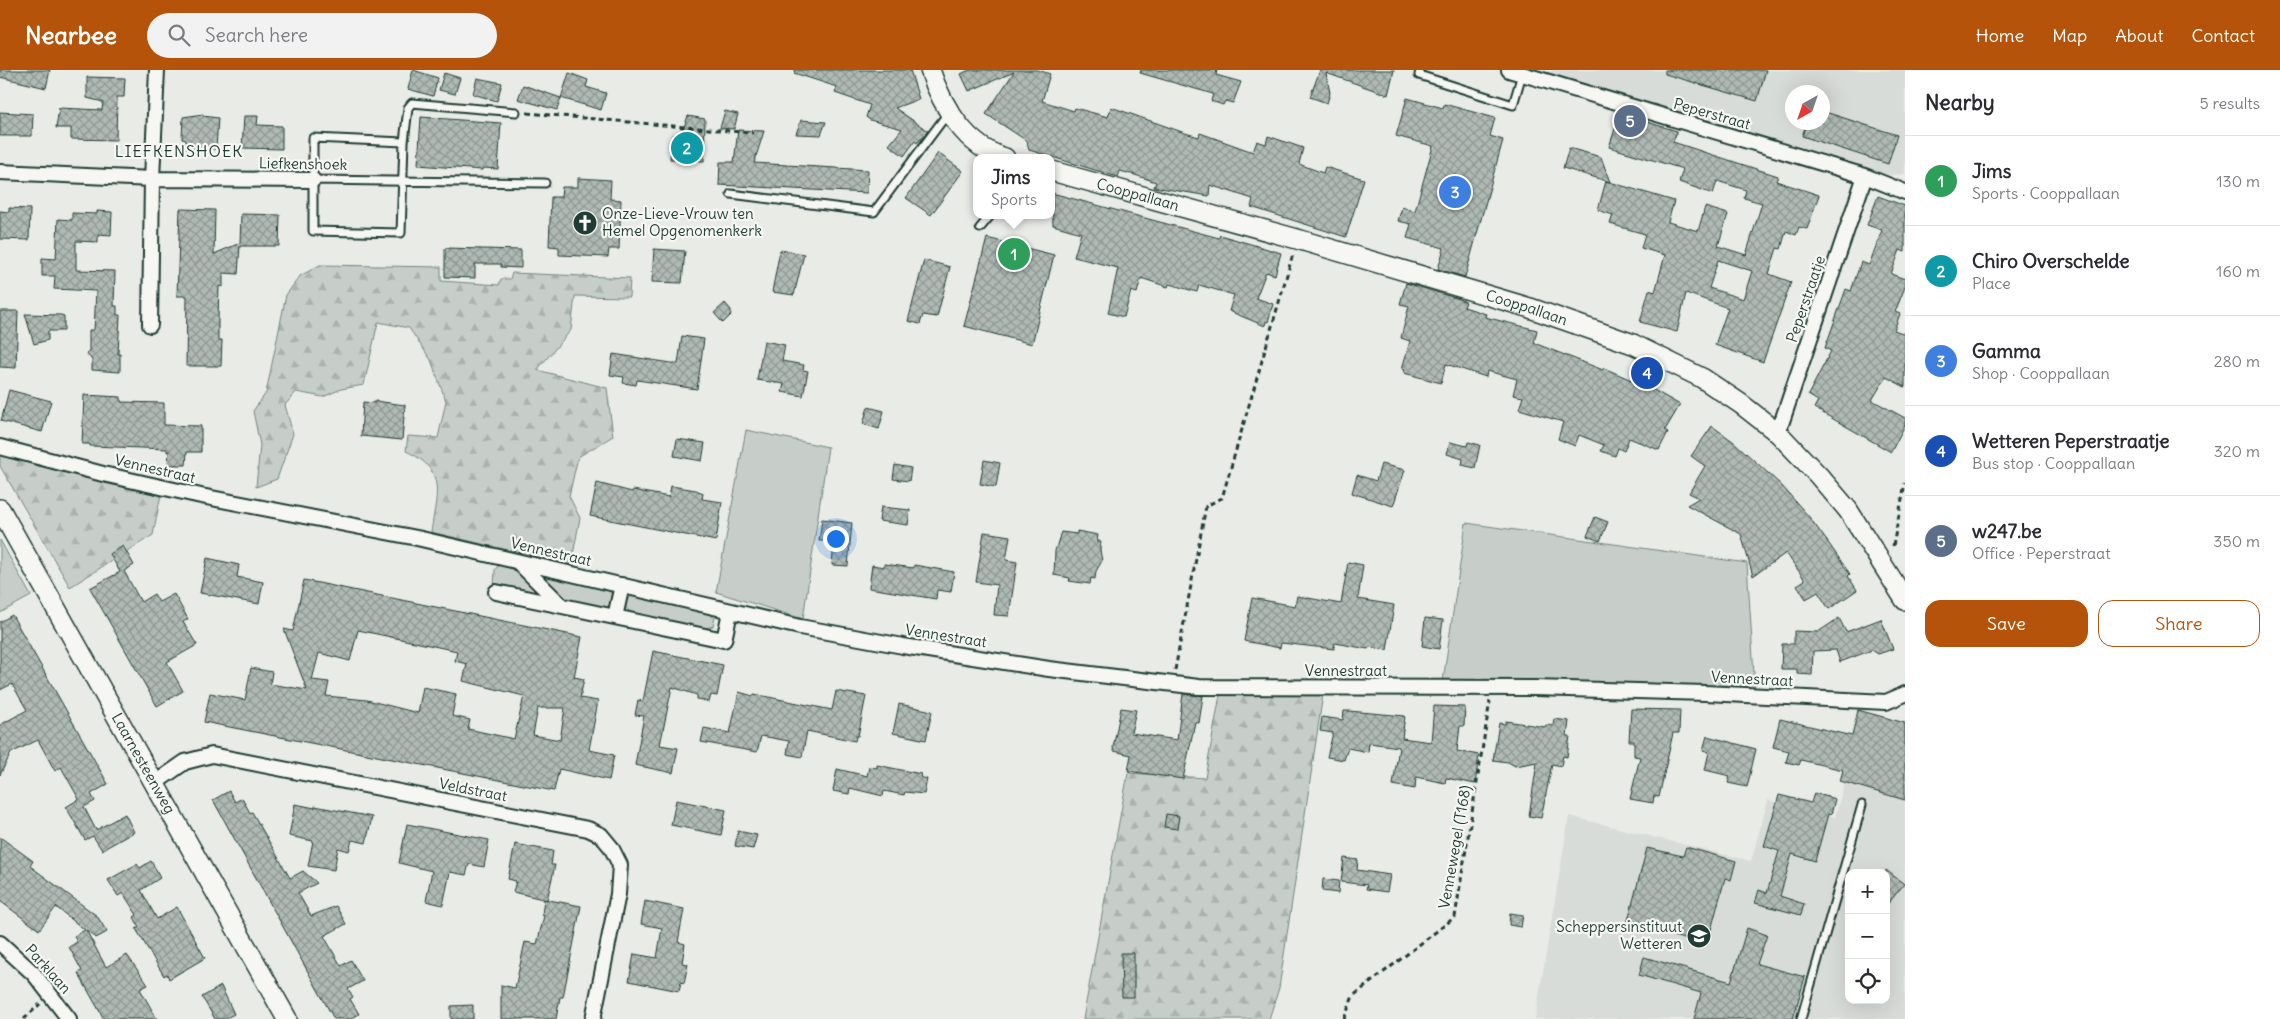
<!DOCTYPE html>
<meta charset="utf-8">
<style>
:root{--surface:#fff;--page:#f2f2f3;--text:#2b2b33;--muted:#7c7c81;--line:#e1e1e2;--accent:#b45309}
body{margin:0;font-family:Delius,sans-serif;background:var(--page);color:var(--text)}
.controls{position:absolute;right:15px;bottom:15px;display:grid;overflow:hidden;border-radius:10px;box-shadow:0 5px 20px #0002}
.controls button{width:45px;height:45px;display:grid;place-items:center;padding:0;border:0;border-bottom:1px solid var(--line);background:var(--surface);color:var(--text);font:25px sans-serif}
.compass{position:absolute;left:1785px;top:15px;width:45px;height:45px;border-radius:50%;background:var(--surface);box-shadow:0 5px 20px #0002;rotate:220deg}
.you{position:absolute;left:835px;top:468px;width:18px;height:18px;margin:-12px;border:4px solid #fff;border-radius:50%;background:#1a73e8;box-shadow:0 0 0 8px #1a73e833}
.badge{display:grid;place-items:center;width:32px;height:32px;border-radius:50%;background:var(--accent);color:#fff;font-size:16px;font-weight:700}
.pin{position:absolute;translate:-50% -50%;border:2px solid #fff;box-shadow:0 1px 5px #0006}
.popup{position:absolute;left:973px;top:84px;width:82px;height:65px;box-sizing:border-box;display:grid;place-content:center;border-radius:10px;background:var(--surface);filter:drop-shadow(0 1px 4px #0005);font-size:16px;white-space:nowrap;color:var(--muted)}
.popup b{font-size:19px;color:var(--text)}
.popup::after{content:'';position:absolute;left:50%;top:100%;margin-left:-10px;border:10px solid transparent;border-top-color:var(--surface)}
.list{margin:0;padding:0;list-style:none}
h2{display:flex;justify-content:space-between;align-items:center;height:65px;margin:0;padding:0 20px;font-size:21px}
h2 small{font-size:16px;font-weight:400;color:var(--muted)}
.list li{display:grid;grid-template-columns:32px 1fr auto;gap:15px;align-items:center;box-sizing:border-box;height:90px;padding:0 20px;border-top:1px solid var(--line)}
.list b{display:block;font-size:19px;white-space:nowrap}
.list p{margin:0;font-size:16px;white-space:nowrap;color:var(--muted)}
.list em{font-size:16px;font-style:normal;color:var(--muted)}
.actions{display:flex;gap:10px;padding:15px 20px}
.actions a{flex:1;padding:11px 0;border:1px solid var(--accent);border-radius:15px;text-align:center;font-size:18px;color:var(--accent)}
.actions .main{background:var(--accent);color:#fff}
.icon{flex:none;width:28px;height:28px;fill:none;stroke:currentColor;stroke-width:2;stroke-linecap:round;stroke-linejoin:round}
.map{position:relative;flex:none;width:1905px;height:949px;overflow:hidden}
header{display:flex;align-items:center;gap:30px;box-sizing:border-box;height:70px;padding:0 25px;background:var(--accent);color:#fff}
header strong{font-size:24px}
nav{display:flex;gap:28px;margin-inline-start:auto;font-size:18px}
.search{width:350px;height:45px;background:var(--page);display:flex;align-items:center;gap:12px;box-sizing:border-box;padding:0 18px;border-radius:28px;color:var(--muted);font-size:19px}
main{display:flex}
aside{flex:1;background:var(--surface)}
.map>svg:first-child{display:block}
</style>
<header>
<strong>Nearbee</strong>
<div class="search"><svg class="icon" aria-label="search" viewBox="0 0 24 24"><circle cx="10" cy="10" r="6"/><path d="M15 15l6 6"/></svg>Search here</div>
<nav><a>Home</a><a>Map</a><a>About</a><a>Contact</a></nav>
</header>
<main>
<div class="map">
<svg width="1905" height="949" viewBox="0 0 1905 949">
<defs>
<pattern id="forest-firs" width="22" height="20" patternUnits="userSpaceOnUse" patternTransform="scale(1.25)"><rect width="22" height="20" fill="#c7cec9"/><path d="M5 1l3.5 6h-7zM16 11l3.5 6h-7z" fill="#aab2ad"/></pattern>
<pattern id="building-cross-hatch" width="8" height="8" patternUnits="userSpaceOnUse" patternTransform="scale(1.25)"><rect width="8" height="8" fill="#b0bab5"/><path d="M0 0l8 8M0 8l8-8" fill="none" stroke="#8f9894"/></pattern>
</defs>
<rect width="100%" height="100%" fill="#e9ebe7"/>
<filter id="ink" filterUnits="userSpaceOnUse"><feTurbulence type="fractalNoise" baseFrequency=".02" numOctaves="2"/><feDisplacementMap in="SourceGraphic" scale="10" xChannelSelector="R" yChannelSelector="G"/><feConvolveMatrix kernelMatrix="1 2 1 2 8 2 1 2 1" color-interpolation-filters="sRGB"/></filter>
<g filter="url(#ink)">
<path fill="#d8dcd8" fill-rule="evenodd" d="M1551,0h354v104l-40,2 -317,-94zM1792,22h30v30h-30z
M1905,672v277h-370l34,-203 182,45 17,-61 67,17 18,-65zM1849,803h37v127h-37z"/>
<path fill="#c7cec9" stroke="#73867e" d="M746,360l82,17 -25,172 -87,-27z
M1466,453l281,40 8,127 -119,-7 -193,-2z
M0,470l31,56 -31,17z
M501,492l16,5 31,30 -54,-11 1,-16z
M531,497l78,22c5,9 4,16 -6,20l-41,-10z
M640,524l61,15 14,9 -2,8 -10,3 -72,-16 -6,-7 1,-5 6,-5z"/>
<path fill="url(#forest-firs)" stroke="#73867e" d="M320,195l121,2v14l58,4 2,-6h9l2,-6 118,5 -1,19 -54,-1 -4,34 -34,40 70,18 6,48 -35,21 -9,39 11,22 -9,47 -140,-33c5,-36 17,-62 -25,-81l2,-15 30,2 8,-37 -15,-41 -22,-32 -31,-6 -14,63 -23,4 -18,8 -27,-5 -11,13 8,29 -16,45 -21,8 4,-42 -7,-34 13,-18 20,-98 14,-19z
M0,386l161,38 -8,41 -83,52 -70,-121z
M1323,624l-44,294 -10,31h-186l45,-246 77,5 15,-83z"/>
<path fill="url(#building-cross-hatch)" stroke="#1f3d34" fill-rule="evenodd" d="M0,0h50l-4,18 -46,-11z
M413,0l25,8 -5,18 -25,-7z
M795,0h115l9,29 -24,9 33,23 -11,12 -2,-2 -11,15 -15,-11 13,-16 -32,-9 -4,-3 4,-12 -35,-12 2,-6 -43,-14z
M969,0h69l12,4 -8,27 32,10 1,-3 33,9 3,-10 74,26 14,4 1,-4 53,19 4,-11 9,3 2,-8 35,12 -4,16 24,9 2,-6 39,12 -18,58 -95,-30 2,-8 -43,-14 -1,11 -55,-9 2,-5 -21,-7 -15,-4 -2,6 -89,-27 -2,-9 -41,-27 28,-42 -45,19 -8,-17z
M1141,0h76l-1,5 25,7 -8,21 -8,-2 -2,4 -12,-4 2,-7 -73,-21z
M1320,0h74l-6,25 -62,-22 4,20 -3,10 -17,-6z
M1665,0h101l-9,31 -92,-27z
M444,3l16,5 -5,16 -16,-4z
M569,3l19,7 -2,7 20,6 -5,17 -40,-12z
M87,7l38,1 -1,19h-7l-1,43 -45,-1v-11h-15l3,-20 43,2 1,-8 -16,-4z
M477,8l25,5 -5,18 -24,-7z
M523,15l38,13 -4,12 -39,-11z
M1407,28l36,10 1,-4 51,14 -5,18 13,4 -38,137 -27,-8 6,-21 -37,-10 4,-14 -13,-3 4,-14 13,4 18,-65 -37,-10z
M725,41l13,3 -4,15 -14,-1z
M1822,41l75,24 -9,29 -86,-28 5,-14h15z
M0,42l33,2 -1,22h-32z
M203,44v2l15,2 -2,31 -30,-1v-8l-4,-1 1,-22z
M1620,44l57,17 -4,11 105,34 -2,5 43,14 -12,34 -8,-2 -3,8 -10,-4 -5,18 -4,-1 -8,26 22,8 -28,80 -48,-17 13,-37 -42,-15 -9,39 -37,-10 9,-32 6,2 10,-37 -24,-7 4,-14 -35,-10 3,-9 -15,-5 8,-29 68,20 -6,21 30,9 7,-24 23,7 -10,32 28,9 16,-52 -18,-5 2,-8 -29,-9 -4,13 -34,-12 4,-13 -74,-22zM1718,190l34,11 -9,28 -34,-11z
M244,46h14l-1,9 25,1v23l-40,-1z
M688,46l17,3 -1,42 -34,-2 2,-24h9z
M421,47l80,6 -3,46 -15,-1 -1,2 -64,-5z
M801,50l25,2 -5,13 -25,-1z
M738,60l26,1 -10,32 114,7 -1,23 -148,-8 1,-23h14z
M1569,78l32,9 9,25 -47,-14z
M938,83l25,18 -32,44 -25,-17z
M578,108l33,2 -1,19 11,1 -2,49h-10l-1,8 -49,-2v-8l-10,-1 2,-49h10l1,-10h16z
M1052,123l167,45 1,-3 61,18 -6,22 -9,-3 -10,26 17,6 -5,18 -2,-1 -1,5 -36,-15 5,-16 -35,-10 -2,7 -28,-8 -1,3 -27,-9 -4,15 -6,-2 -7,26 -16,-4 10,-45 -44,-11 7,-24 -28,-8z
M1878,126l27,10v46l-5,-2 -9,24 14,5v8l-10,25 5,2 -6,16 11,4v53l-19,-10 -14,23 33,18v7l-14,27 -77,-44 4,-7 -10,-6 23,-44 -6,-3 21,-59 5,2 10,-29 8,3 13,-35 -15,-5z
M9,138l21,1 -1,31 -29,-1v-28l9,1z
M180,139l35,1 -1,44 26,-11 1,-29 39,1 -1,31h-39l-2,28 -15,-1v14l-4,-1 -1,34v20h4l-1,26h-35l1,-70h-10z
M97,141l15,1 -1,23 -13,-1v8l-22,-1v29l39,1 -1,35h3v9h3l-2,39h2v18l-28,-2v-10l-6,-7 3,-2v-21h5l2,-39 -42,-2 1,-13h-13v-18l14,1 2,-40 14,1v-7l25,1z
M987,168l67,17 -22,89 -68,-18z
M445,178l76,2v18l-20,-1v-3h-26v14l-30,-1z
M654,179l31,2 -3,32 -30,-1z
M780,180l24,4 -10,41 -22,-3z
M924,190l26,7 -13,50 -14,-2 -3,9 -12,-3z
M1406,213l53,16 7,3 -2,5 22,7 -1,3 52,13 -3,13 69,27 1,-2 48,21 28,16 -15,25 3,2 -9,18 -30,-12 -5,13 -6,-3 -3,8 -14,-5 3,-6 -25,-10 -4,11 -17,-7 5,-17 -44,-13 4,-12 -10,-2 4,-16 -30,-8 -1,6 -40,-13 -5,19 -37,-10 1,-3 -3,-1 8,-28 -9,-3 8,-32 -9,-2z
M725,233l6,7v5l-8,8 -9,-10z
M0,241h18l-2,57 -16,-1z
M25,244l36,1 3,1v15h-16v9l-14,4z
M682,266l22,3 -7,50 -60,-9 -1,5 -13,-2 1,-6 -14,-2 3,-21 65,10z
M764,271l21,4 -3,16 22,4 -1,5 5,1 -5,25 -21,-4 2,-8 -27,-4z
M9,320l42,11 -9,31 -41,-11z
M84,325l37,2v5l43,1v22l37,1v26h-14l-1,13h-18l1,-14 -2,1v-3l-77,-3v-2h-8z
M375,331l30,4 -3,35 -41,-4 2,-34 12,1z
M868,337l16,4 -5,18 -16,-5z
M1712,356l22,16 47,43 29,33 19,26 21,30 -2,2 9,14 -28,19 -11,-17 -12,7 -9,-14 8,-5 -19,-27 -33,23 -12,-42 -54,-29 12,-7 -10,-5 16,-27 -14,-10z
M677,369l28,4 -3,18 -28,-5z
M1450,372l17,4 1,-4 12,3 -5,23 -13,-3 1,-6 -16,-5z
M984,390l16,3 -4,24 -16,-3z
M1381,394l24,6 -12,36 -41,-13 5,-18 19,6z
M895,395l16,3 -2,13 -16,-2z
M597,413l35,9 1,-2 36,7 2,-11 25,4 7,3 -1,6 20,3 -6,39 -126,-25z
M881,437l29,3 -2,15 -29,-4z
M1595,447l13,5 -8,19 -13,-5z
M822,449l30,4 -4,43 -16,-1 2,-24h-15z
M1077,461l21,4 -1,6h4l-1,9 2,11 -6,10 -1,8 -4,-1 -1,6 -21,-3 1,-3 -16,-3 1,-24 6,-19 16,2z
M984,462l26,4 -4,24 11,2 -8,54 -15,-1 3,-30 -21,-3z
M123,476l11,19 -10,6 17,31 13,-8 5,8 15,-8 14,25 -5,3 14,23 -30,17 16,29 -26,15 -67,-118 30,-16 -10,-18z
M207,488l32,7 -2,12 26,5 -4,22 -59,-11z
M1348,492l15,3 -5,34 36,6 -7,45 -18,-3 -1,2 -33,-6 -1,6 -53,-6 -1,5 -36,-7 8,-43 43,8 2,-10 44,8z
M884,494l30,4v-3l40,7 -3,20 -14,-2 -1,9 -67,-11 3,-23 12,2z
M304,510l278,57 -8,40 10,2 -4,19 18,3 -9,49 25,5 -5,25 -50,-11 -5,22 -350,-69 6,-29 35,7 6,-32 21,4 -2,12 37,6 -23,-61 9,2zM358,560l99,21 -2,10 12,3 -4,17 61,15 -10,43 -46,-10 2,-9 -18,-4 4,-22 -33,-7 -5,26 -51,-13 -41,-4 3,-14 -17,-2 7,-27 31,8zM538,638h27l-5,32 -27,-5z
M12,545l96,169 -17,10 4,7 -11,6 12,23 29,-16 9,18 -32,18 -9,-14 -8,4 -19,-33 13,-8 -18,-32 -6,4 -17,-31 -27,13 -11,22v-50l27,-15 -15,-26 -12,6v-68z
M1425,548l18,2 -4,29 -17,-3z
M1839,548l7,14 35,-13 12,30 -15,5 -6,-4 -32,12 -4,-12 -23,1 -1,24 -15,-1v-5h-16l1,-25h12v-13l24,1z
M653,581l70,14 -6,31 -6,-1 -2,7 -12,-3v-4l-25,-8 -12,58 18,3 -5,25 -38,-8 9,-49 -9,-1 3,-15 5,1z
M836,621l30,5 -8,40h-2l-1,5 -48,-10 -5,26 -15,-3 2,-13 -28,-5 -4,16 -56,-10 3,-14 26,5 9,-41 14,4 1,-2 78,16z
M1183,624l20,2 -4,27 -4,-1 -12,57 -55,-8 3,-16 -17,-4 -1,-3 8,-40 15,2 -5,23 46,7z
M899,634l33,7 -6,29 -33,-7z
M1434,636l31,1 -1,19h-4l-3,25 22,4 -4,29 -29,-6 -1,5 -29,-6 -1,12 -22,-4 6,-38 -30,-4 -1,9 -20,-4 -4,12 -17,-3 6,-24 -13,-2 2,-14 21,3 1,-9h5l56,5 -3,22 29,4z
M1631,639l49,1 -1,23h-6l-14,64 -5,-1 -1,7 -23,-4 10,-42 -6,-1v-15h-5z
M1858,640l47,13v77l-65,-19 3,-11 -42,-10 -2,5 -13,-3 3,-11 -16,-4 7,-28 72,17z
M1554,649l15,2 -2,15h3l-3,21 -4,-1 -2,10 -9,-2 -11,54 -12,-2 8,-54 -22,4 -7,-4 -15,-2 6,-37 6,1 1,-3 39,6 1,-2 7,1z
M1707,666l49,13 -9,38 -19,-4 2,-7 -25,-6 4,-18 -6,-2z
M877,695l44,9 -1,3 7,2 -3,15 -19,-2 -1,3 -20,-4 -1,5 -33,-8 -1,6 -16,-3 4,-22 30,7 2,-9 8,1z
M229,721l6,11 7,-4 8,15 2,-1 38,66 13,-7 14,12 -19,10 13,23 25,-10 10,18 -22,12 17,30 10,-6 12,21 -15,8 5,8 -3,2 9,15 -8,5h-17l-121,-219z
M1814,723l21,6 -4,16 -3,-1 -13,47 -23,-7 -12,42 24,8 -3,11 -46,-12 4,-13 8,3 12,-42 -15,-5 15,-51 32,8z
M676,730l50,10 -5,25 -50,-10z
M295,734l20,4v-2l57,11 -6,26 -14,-3 -3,11 -11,-3 -4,22 -26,-4 5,-25 -24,-5z
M1166,744l13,2 -2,13 -13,-2z
M407,754l82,16 -5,27 -15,-3 -3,11 -16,-3 -7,33 -17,-4 6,-30 -33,-8z
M738,761l19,4 -4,14 -18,-3z
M0,767l33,24 -3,5 67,50 10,16 -11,6 -10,-8 20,37 21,-12 21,30 -8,4 17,30h-53l-26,-46 4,-2 -13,-24 8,-5 -3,-6 11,-6 -29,-23 -17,23 -39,-29z
M515,774l38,7 -2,14h4l-8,35 -34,-8 3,-11 -8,-2z
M1686,777l50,14 -5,19 -6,-2 -18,67 -80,-21 20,-76 36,8z
M1344,788l14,2 -1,10 33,5 -3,17 -21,-3 1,-4 -26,-3z
M151,791l9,17 -19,12 16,29 20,-12 28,51 -36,21 -2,-5 -3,2 -28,-47 3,-2 -5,-10 3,-2 -14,-22 -5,3 -10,-16 29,-16 3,4z
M1886,800l18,14 -18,22z
M1323,809l16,2 -1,12 -16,-2z
M544,829l37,7 -18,91h-3l-4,22h-55v-34l14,3 10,-46 12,2 7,-28 -2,-1z
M645,831l39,8 -6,33 7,2 -3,19 6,1 -4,19 -3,-1 -2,9 -50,-10 5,-27 23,4 5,-30 -21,-4z
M1510,843l13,2 -2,12 -12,-2z
M1747,858l20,7 -10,29 48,13 -12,42h-99l7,-26 -62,-18 5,-18 87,25z
M1121,883h13v44h-12z
M221,916l13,28 -10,5h-9l-13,-22z
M473,935v14h-22v-13z"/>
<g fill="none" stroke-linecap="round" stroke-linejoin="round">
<defs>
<path id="lane" d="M1420,0l-1,5 94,30 9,-31
M313,68l91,4 -3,91 -88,-2z
M404,72l4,-34 4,-5 104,9
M313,110l232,3
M731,124l143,18 74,-99
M980,158l11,-13
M1801,949l61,-214"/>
<path id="street" d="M1509,0l356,106 40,16
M0,102l152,7 161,1
M150,255l2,-146 5,-109
M1778,363l87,-257
M0,377l103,27 98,22 216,42 383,89 103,19 146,23 150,18 336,1 170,5 181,9 19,-8
M517,491l45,45
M496,522l228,48 6,-28
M615,547l7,-32
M155,713l30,-21 27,-7 376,74 13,6 10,12 9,18 -2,29 -25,125
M0,873l34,31 35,45"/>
<g id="secondary">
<path d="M930,0c12,36 36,77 75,88"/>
<path id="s1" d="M1052,101l245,68 233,69 103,36 69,34 39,26 37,29 41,43 29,34 57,90"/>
<path id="s2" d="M0,439l287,510"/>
</g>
</defs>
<use href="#lane" stroke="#1f3d34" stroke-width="11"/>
<use href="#street" stroke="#1f3d34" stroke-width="18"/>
<use href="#secondary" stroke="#1f3d34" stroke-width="22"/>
<path stroke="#1f3d34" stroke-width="3" stroke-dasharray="5 4" stroke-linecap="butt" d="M527,43l226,20
M1893,476l12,-63
M1175,600l31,-164 16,-8 71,-244
M24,949l16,-15
M1344,949l9,-23 102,-79 35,-216"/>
<use href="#lane" stroke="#f6f6f2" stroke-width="7"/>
<use href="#street" stroke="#f6f6f2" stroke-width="14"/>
<use href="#secondary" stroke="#f6f6f2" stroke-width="19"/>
</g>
</g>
<defs>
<symbol id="church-disc" viewBox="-11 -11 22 22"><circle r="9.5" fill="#1f3d34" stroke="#f6f6f2"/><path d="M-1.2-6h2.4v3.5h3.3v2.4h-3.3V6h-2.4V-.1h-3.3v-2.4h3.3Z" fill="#fff"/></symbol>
<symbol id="school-disc" viewBox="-11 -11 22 22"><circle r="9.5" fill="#1f3d34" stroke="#f6f6f2"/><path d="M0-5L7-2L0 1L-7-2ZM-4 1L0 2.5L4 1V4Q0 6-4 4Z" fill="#fff"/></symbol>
</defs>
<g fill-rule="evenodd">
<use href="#church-disc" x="571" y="139" width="28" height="28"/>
<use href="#school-disc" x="1685" y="852" width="28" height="28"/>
</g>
<g text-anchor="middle" stroke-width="4.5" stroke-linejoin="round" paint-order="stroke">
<g font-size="15" fill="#1f3d34" stroke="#f6f6f2">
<text transform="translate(1712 44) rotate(16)" y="5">Peperstraat</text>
<text transform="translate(303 94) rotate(1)" y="5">Liefkenshoek</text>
<text dy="5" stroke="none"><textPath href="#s1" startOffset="89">Cooppallaan</textPath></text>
<text transform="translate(1806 229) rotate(-71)" y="5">Peperstraatje</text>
<text dy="5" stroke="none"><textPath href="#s1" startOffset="494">Cooppallaan</textPath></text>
<text transform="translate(155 399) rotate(13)" y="5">Vennestraat</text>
<text transform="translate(551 482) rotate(13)" y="5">Vennestraat</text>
<text transform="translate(946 566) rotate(9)" y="5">Vennestraat</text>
<text x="1346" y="606">Vennestraat</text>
<text transform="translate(1752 609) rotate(3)" y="5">Vennestraat</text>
<text dy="5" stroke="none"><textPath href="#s2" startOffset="292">Laarnesteenweg</textPath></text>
<text transform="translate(473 720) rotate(11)" y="5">Veldstraat</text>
<text transform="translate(1455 777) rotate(-80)" y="5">Vennewegel (T168)</text>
<text transform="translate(48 899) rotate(48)" y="5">Parklaan</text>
</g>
<g font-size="15" fill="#1f3d34" stroke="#f6f6f2" text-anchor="start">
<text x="602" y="149">Onze-Lieve-Vrouw ten<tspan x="602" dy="17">Hemel Opgenomenkerk</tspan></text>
<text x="1682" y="862" text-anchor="end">Scheppersinstituut<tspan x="1682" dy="17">Wetteren</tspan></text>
</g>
<g font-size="16" letter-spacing="1" fill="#1f3d34" stroke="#f6f6f2">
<text x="179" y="87">LIEFKENSHOEK</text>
</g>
</g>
</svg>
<div class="controls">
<button>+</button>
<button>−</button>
<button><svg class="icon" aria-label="locate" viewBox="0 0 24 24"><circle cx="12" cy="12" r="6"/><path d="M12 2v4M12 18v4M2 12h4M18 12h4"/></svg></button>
</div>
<svg class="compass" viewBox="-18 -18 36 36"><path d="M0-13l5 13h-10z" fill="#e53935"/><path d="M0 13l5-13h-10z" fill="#7c7c81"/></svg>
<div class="you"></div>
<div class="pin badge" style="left:1014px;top:184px;background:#2e9e5b">1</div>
<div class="popup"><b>Jims</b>Sports</div>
<div class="pin badge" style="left:687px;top:78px;background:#0f9aa8">2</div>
<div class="pin badge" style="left:1455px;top:122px;background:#3f7fe0">3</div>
<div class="pin badge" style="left:1647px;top:303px;background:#1a4fb4">4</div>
<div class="pin badge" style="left:1630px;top:51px;background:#5c6f8a">5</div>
</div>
<aside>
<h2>Nearby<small>5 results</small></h2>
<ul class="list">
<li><span class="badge" style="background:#2e9e5b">1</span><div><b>Jims</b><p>Sports · Cooppallaan</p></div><em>130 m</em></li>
<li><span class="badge" style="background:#0f9aa8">2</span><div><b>Chiro Overschelde</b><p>Place</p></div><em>160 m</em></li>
<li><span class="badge" style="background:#3f7fe0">3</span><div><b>Gamma</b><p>Shop · Cooppallaan</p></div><em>280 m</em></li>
<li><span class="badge" style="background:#1a4fb4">4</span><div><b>Wetteren Peperstraatje</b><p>Bus stop · Cooppallaan</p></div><em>320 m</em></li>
<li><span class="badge" style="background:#5c6f8a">5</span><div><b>w247.be</b><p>Office · Peperstraat</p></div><em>350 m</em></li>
</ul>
<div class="actions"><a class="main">Save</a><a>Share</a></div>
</aside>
</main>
